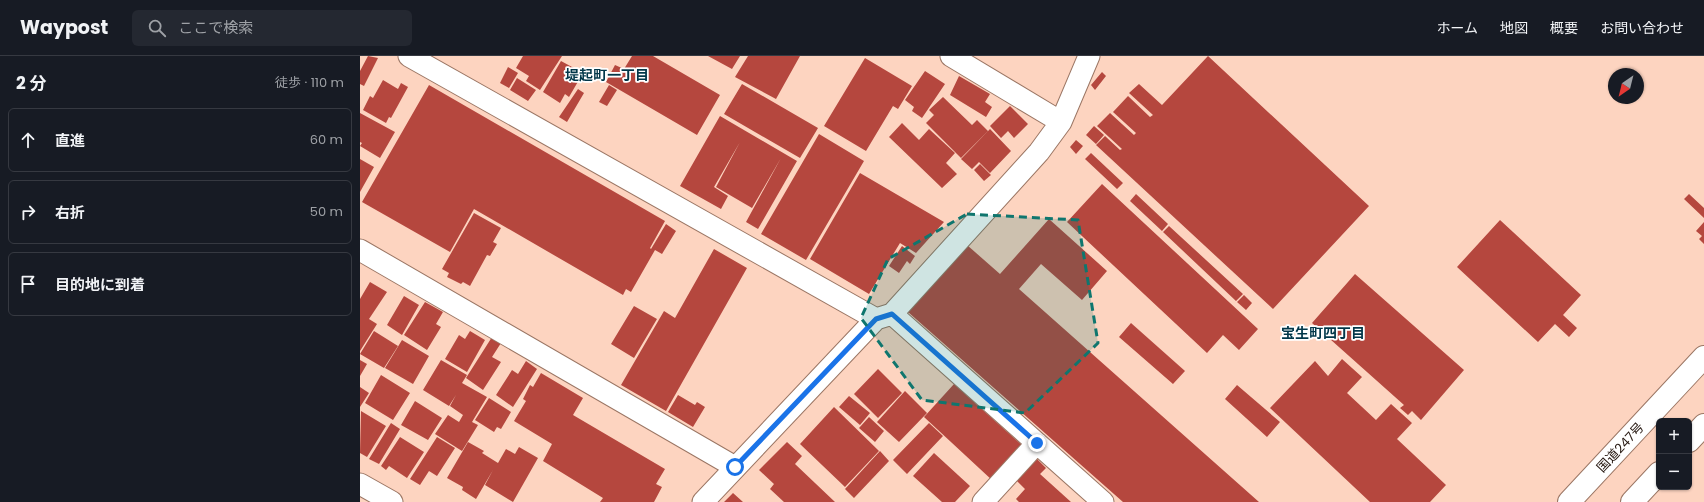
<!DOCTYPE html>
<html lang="ja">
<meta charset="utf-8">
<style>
:root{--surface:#171b24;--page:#242831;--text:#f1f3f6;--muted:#9ea1a6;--line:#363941}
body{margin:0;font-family:Poppins,"Noto Sans JP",sans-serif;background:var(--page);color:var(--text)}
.controls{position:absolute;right:12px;bottom:12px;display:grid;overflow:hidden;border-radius:6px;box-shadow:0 1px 3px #0004}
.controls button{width:36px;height:36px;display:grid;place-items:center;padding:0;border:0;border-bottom:1px solid var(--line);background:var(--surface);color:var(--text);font:20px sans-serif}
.compass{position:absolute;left:1248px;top:12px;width:36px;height:36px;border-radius:50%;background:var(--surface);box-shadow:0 1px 3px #0004;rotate:215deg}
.stop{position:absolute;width:12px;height:12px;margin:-9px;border:3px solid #1a73e8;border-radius:50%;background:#fff}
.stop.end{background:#1a73e8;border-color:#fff;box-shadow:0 1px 4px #0008}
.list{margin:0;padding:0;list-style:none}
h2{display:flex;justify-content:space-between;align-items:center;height:52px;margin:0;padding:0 16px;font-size:17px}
h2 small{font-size:13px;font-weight:400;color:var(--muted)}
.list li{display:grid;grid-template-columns:26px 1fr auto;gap:12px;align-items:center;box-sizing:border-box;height:64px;margin:0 8px 8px;padding:0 8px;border:1px solid var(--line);border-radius:6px}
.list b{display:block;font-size:15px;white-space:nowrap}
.list em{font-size:13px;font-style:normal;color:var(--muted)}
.icon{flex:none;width:22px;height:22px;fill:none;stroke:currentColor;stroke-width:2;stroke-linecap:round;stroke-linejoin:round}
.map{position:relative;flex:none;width:1344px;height:446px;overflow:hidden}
header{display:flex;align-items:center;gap:24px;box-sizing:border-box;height:56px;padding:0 20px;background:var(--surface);border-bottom:1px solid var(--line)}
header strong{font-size:19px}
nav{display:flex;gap:22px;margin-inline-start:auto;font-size:14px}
.search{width:280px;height:36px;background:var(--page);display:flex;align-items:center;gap:10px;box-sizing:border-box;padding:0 14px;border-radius:6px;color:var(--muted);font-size:15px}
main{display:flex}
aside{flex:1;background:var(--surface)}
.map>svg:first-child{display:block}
</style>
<header>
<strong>Waypost</strong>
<div class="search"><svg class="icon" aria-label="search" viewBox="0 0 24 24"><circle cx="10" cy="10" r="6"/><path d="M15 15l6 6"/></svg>ここで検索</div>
<nav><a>ホーム</a><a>地図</a><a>概要</a><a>お問い合わせ</a></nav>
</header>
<main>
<aside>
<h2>2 分<small>徒歩 · 110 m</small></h2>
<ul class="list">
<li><svg class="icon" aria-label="ahead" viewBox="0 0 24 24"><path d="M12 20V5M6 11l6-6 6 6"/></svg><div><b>直進</b></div><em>60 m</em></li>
<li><svg class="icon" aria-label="right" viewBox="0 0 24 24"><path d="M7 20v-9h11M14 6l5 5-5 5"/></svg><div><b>右折</b></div><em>50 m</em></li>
<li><svg class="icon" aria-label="arrive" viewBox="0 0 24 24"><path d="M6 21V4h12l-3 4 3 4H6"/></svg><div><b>目的地に到着</b></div></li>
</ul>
</aside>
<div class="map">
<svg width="1344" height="446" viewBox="0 0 1344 446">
<rect width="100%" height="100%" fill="#fdd4c0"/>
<path fill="#b5473e" d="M8,0l10,2 -14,28 -4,-2v-13z
M163,0h39l-22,34 -14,-9 3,-5 -13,-8z
M272,0h21l67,39 -23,40 -91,-53 9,-17 9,4z
M348,0h32l-8,13z
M388,0h52l-24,43 -41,-22z
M848,0l161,150 -96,103 -177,-164 9,-9 15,14 2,-1 -25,-23 13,-13 24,22 2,-2 -23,-21 15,-16 22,21 3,-2 -24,-22 10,-9 23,21z
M505,2l47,28 -14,23 -5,-3 -27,45 -42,-25z
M201,5l22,12 -14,24 -4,-3 -5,9 -17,-11z
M148,11l10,6 -9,15 -9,-5z
M565,15l20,13 -23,34 -10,-7 2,-4 -9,-7z
M742,16l4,4 -11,14 -4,-5z
M599,20l31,18 -5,8 7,5 -6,10 -36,-22z
M157,22l19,12 -8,11 -18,-11z
M23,24l15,9 3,-6 7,4 -17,31 -2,-1 -3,6 -23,-13 7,-14 3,2z
M382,28l76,44 -18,30 -76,-44z
M69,29l236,136 -15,27 1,1 15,-25 10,7 -14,23 -7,-4 -24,42 -5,-3 -3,6 -149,-86 -24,43 -88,-50z
M249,29l8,5 -10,16 -8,-4z
M218,33l6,4 -17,29 -8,-5z
M583,41l29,28 5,-5 11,11 -27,27 -35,-35 8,-8 -5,-5z
M650,50l18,18 -14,14 -6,-7 -7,7 -11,-12z
M0,57l35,19 -15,26 -20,-12 2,-3 -2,-1z
M360,60l77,45 -39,68 -12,-7 35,-64 -29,50 -36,-21 24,-45 -26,45 14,9 -7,13 -41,-23z
M542,67l17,17 10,-11 26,24 -9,10 11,11 -15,14 -53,-51z
M734,70l10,9 -8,9 -10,-9z
M630,73l21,22 -21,22 -11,-11 -7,7 -11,-10z
M459,78l45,27 -58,99 -45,-26z
M716,84l7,6 -7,8 -6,-7z
M731,97l32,30 -6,6 -32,-30z
M0,103l14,8 -14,25z
M620,108l11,11 -7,6 -10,-11z
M500,117l84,49 -28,31 -16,-10 -31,51 -59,-35z
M742,128l156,145 -19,21 -16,-15 -16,18 -140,-131z
M776,138l32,30 -6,7 -32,-30z
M1329,138l15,14v10l-20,-19z
M114,157l27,15 -8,14 4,2 -7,12 -3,-1 -17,31 -7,-4 -2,2 -14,-7 2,-4 -7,-4z
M689,163l58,52 -25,29 -41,-36 -22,25 240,213h-136l-215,-190 59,-67 33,29z
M1140,164l81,75 -18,20 14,13 -8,9 -14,-13 -17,18 -81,-75z
M1344,166v22l-5,-5 3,-3 -6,-5z
M809,170l74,68 -7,7 -73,-69z
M542,190l13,10 -5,8 -3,-3 -8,12 -10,-7z
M354,193l33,19 -81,143 -45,-26 43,-74 11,7z
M995,218l109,96 -43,50 -9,-9 -4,4 -8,-7 4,-3 -92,-82z
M10,226l17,10 -18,27 8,5 -17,27v-52z
M884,239l8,8 -6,7 -9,-8z
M44,240l15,9 -17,30 -15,-10z
M65,246l18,10 -7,12 5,3 -14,23 -23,-15z
M274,250l23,13 -23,39 -23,-14z
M771,267l54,48 -12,13 -54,-47z
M14,275l24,15 -14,22 -24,-14z
M110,275l15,9 -18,32 -22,-13 14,-24 6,4z
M132,281l9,6 -9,14 9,5 -18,28 -17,-12z
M42,284l27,16 -16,28 -28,-16z
M982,303l20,18 -15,16 29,27 15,-16 21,19 -15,16 49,46 -16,17h-60l-100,-94 45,-47 13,15z
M0,304l7,4 -7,12z
M81,304l26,15 -5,8 25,14 -15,25 6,3 -16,26 -27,-17 13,-19 11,7 4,-7 -13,-9 6,-11 -7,11 -26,-16z
M166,305l11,8 -24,38 -17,-12 16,-25 6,4z
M518,313l24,24 -24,25 -24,-24z
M181,317l42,25 -10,17 92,54 -9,15 6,3 -8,15h-54l3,-4 -60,-37 9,-17 -38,-23 12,-20 -3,-2 7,-14 3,2z
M21,319l29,18 -17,27 -28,-17z
M594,328l70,63 -31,34 -69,-64z
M877,329l43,37 -13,15 -42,-38z
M0,331l9,6 -9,14z
M545,335l22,22 -28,29 -22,-20z
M318,339l17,10 2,-3 8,5 -12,20 -25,-15z
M489,340l21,17 -10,12 -21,-18z
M129,342l22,14 -10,17 -4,-2 -3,5 -19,-12z
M55,345l27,17 -14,22 -27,-15z
M474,351l45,44 -34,36 -45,-43z
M1,355l25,15 -19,31 -7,-4z
M509,361l15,14 -9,11 -16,-14z
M31,367l9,6 -21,35 -10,-5z
M569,367l14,13 -36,38 -14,-14z
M40,381l24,15 -17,26 -18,-12 -3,4 -5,-4z
M77,381l18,11 -18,28 -8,-5 -9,14 -10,-6z
M108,386l16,9 -2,2 16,10 8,-14 9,5 4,-7 19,11 -25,44 -28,-17 8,-15 -17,29 -14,-9 1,-3 -16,-9z
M427,386l15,14 -7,8 40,38h-51l-14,-13 4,-5 -15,-14z
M520,395l9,10 -35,37 -9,-9z
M574,397l36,33 -15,16h-13l-29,-26z
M676,402l10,10 -6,6 31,28h-52l-3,-3 9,-10 -9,-9z
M373,437l10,9h-19z"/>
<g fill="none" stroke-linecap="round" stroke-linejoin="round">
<defs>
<path id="minor" d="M49,0l467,263
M591,0l110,66
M0,194l375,217
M532,258l211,188
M0,428l32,18
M343,446l173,-183 16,-5 147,-162 22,-30 28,-66
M623,446l54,-59"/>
<path id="trunk" d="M1329,385l15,-16
M1209,446l135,-145
M1272,446l27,-29"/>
</defs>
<use href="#minor" stroke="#9b7664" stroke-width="23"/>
<use href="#trunk" stroke="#9b7664" stroke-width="24"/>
<use href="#minor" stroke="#fff" stroke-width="21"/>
<use href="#trunk" stroke="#fff" stroke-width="22"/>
</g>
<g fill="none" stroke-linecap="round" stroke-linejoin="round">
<path stroke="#1a73e8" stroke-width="5" d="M375,411l141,-148 16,-5 145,129"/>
</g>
<path fill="#0f766e" fill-opacity="0.2" stroke="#0f766e" stroke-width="3" stroke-dasharray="8 5" stroke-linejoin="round" d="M607,158l111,6 20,123 -73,70 -103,-13 -61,-82 27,-59z"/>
<g text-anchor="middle" stroke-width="3.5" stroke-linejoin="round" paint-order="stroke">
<g font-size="13" fill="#24160f" stroke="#fff">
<text transform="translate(1260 391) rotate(-47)" y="5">国道247号</text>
</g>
<g font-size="14" font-weight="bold" fill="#023749" stroke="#fff">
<text x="247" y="24">堤起町一丁目</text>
<text x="963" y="282">宝生町四丁目</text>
</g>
</g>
</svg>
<div class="controls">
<button>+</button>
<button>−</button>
</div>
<svg class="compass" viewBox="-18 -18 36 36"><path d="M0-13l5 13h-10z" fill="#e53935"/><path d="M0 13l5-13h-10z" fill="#9ea1a6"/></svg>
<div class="stop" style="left:375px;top:411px"></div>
<div class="stop end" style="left:677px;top:387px"></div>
</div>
</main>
